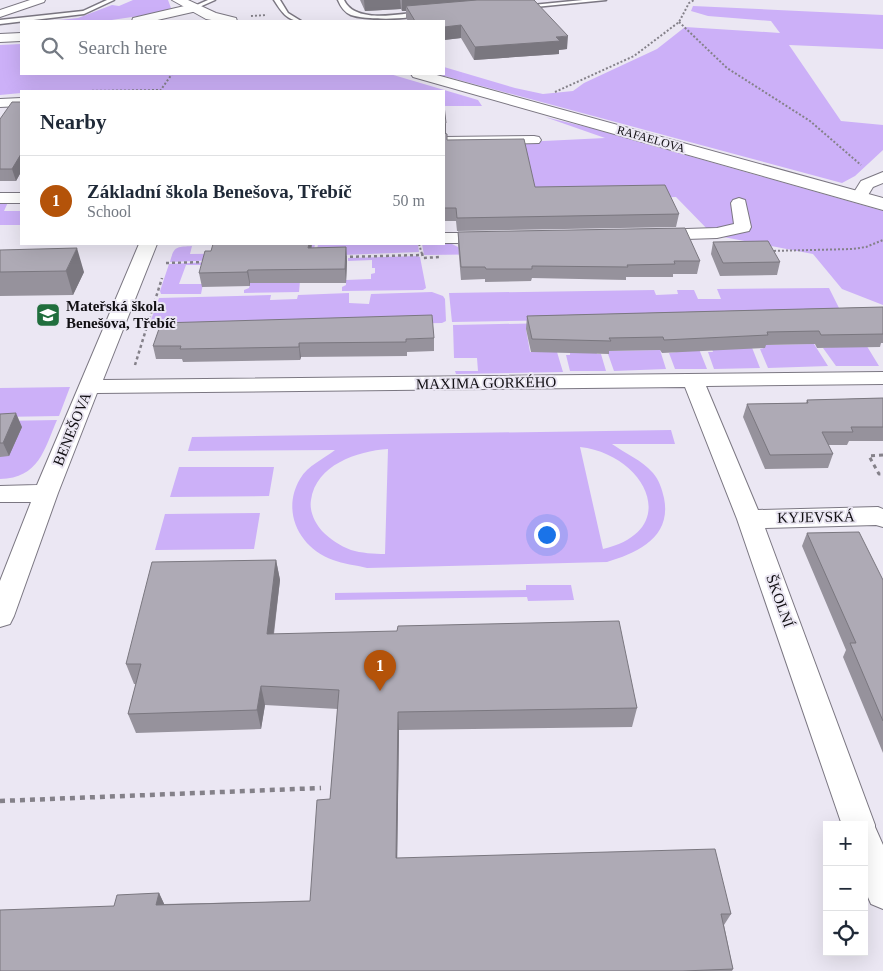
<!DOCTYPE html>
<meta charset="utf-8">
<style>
:root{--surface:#fff;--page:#f2f2f3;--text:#1f2937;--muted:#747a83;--line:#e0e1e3;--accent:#b45309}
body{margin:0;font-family:Georgia,serif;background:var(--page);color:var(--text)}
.controls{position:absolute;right:15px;bottom:15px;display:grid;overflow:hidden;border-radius:0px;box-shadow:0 5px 20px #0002}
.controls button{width:45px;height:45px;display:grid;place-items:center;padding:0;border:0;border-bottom:1px solid var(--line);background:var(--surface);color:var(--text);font:25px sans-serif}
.you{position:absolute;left:546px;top:534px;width:18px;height:18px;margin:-12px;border:4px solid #fff;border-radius:50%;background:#1a73e8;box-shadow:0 0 0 8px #1a73e833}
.badge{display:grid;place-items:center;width:32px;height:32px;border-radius:50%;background:var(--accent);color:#fff;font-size:16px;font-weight:700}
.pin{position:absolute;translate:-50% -41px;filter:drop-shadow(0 1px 2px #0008)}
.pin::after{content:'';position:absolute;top:26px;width:18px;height:15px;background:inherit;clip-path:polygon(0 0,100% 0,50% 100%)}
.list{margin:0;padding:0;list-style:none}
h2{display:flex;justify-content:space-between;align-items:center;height:65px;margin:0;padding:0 20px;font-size:21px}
h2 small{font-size:16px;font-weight:400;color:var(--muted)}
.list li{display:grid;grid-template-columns:32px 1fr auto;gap:15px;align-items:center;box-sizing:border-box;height:90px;padding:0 20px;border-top:1px solid var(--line)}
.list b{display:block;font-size:19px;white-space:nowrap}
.list p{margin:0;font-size:16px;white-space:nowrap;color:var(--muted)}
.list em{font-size:16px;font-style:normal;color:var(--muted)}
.icon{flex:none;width:28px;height:28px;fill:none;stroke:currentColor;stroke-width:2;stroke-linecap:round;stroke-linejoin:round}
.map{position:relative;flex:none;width:883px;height:971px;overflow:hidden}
.search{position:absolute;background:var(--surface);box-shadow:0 5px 20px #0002;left:20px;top:20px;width:425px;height:55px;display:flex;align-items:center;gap:12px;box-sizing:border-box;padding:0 18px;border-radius:0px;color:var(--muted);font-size:19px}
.panel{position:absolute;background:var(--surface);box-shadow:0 5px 20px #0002;left:20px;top:90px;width:425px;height:155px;border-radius:0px}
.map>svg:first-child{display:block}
</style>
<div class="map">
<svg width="883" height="971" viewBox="0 0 883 971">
<rect width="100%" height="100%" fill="#ebe7f3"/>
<path fill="#ccb0f8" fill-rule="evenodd" d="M133,0h35l3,8 -12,5 -54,8h-55l28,-3 34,-13 7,1z
M693,6l190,9v34l-94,-4 52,76 42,4v25l-28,26 -13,7 -405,-109h7v-7l71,21 28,6 30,-3 11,-8 73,-34 28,-22 95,6 -9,-12 -63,-5 -17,-5z
M21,44v30h369l88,26 4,6h-38v-15h-320v-1l-103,1v2l-21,2v-50z
M545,117l46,11 292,83v94l-41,-16 -29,-35 -100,-19 -37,-38 -147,3 -85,-54 161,-8z
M9,200l-5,11h17v14h-21v-24z
M444,240l18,9 117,4 -155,2 -2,-11h22z
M292,244h23l-2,12 -143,6c4,-16 6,-15 22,-16l-2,8 99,-1z
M318,244h100l1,8 -103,4z
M417,256l3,1 6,31 -3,2 -81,1v-4l4,-2v-5l25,-1v-5l4,-1v-5h-3v-8l-24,1v-3z
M210,262v3h-24l-7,19h24l-2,10h-40l-1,-3 9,-27z
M300,281l-1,11 -55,1v-3l5,-2 1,-5z
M829,288l10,20 20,7 -407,7 -3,-29 205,-3 2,5 22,-1 -1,-4h17l4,9h23l-4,-10z
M432,292l11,4 2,3 1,22 -4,2 -294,5 11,-30 112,-3 -1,5 27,-1 1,-4 51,-2v10l20,1 2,-10z
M551,323l-25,6 4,23h27l6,20 -107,2 -1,-3h23l-1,-13h-23l-1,-33z
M865,343l14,23h-43l-13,-18z
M814,344l14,22 -60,2 -8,-19 4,-1 -1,-3z
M751,345l9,23 -46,1 -6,-17h5l-1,-3z
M699,349l8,20h-32l-6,-16z
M660,350l6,19 -52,2 -7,-20z
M596,351l1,3h4l5,17h-36l-4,-16h4v-3z
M70,387l-11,29 -59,1v-29z
M57,420c-13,30 -18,58 -57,59v-58z
M671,430l4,14h-63c14,10 30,16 41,29 6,7 9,16 11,25 8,39 -26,55 -57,64l-240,6c-11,-3 -24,-4 -34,-8 -34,-12 -52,-49 -33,-81 8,-14 24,-20 35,-29l-147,1 4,-14zM580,447c65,7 104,83 23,102zM388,449l-3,105c-11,0 -24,-1 -34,-4 -11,-4 -21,-11 -29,-19 -7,-8 -13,-20 -11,-31 5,-35 46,-49 77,-51z
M179,467h95l-5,29 -99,1z
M260,513l-6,36 -99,1 10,-36z
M526,585h45l3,15 -46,1 -1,-4 -192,3v-7l191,-3z"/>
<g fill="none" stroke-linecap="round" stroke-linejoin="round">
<defs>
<path id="service" d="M107,0h7l-30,14 -84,10v-4l83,-9z
M208,0h7l-20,9 -5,-1z
M274,0h6l8,13 13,8c-14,0 -20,-10 -27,-21z
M338,0h6c11,24 55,14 77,12l3,2c-13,6 -59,6 -73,1 -7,-3 -10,-8 -13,-15z
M583,0h23l-81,8 -3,-2z"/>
<path id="minor" d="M30,0h15l-1,2 -44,15v-7z
M21,98v8l-21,1v-8z
M534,136l5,1 2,3 -2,3 -95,2v-8z
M883,172v11l-10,4 -8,13h-12l-2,-3 10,-16z
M0,193h21v10h-21z
M739,198l6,2 6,27 -2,4 -32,7 -62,2 -6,-1 -2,-4 2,-4 6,-1 62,-2 17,-4 -3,-21 2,-3z
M444,233h45l6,1 3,4 -3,4 -6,1h-45z
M139,244h18l-54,136 780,-8v12l-177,2 52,124 120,-3 5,2v18l-7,-2 -111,3 110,297v2l8,18v64l-12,-5 -7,-16v-63h-22l-105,-306 -52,-132 -588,6 -39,100 -44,123 -4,8 -10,3v-46l31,-79h-31v-16l37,-1z"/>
<path id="tertiary" d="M193,4l6,4 -2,3 -44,10h-21l1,-3z
M21,33v8l-21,1v-8z"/>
<path id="secondary" d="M172,0h16l28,13 20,5 1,3h-20l-11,-2z
M411,74h22l450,124v12l-470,-133z"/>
</defs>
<use href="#service" stroke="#7b7782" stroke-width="3"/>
<use href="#minor" stroke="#7b7782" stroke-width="2"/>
<use href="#tertiary" stroke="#7b7782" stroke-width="2"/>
<use href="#secondary" stroke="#7b7782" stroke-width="2"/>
<path stroke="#848189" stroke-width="2" stroke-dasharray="2 2" stroke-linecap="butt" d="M251,16l16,-1
M679,22l48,46 83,53 51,44
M80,91l80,-1
M160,91l12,-17
M555,92l79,-36 45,-34 10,-19 5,-3
M419,244l3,10
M770,251l83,-2 13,-2 17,-7"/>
<path stroke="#848189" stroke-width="2.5" stroke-dasharray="3 3" stroke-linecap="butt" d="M422,253l1,5 18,-1
M344,257l77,-2
M166,263l40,-1
M135,365l27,-87"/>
<path stroke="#848189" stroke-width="3" stroke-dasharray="4 4" stroke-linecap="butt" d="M883,455l-14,1 10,18h4"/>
<path stroke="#848189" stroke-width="4.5" stroke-dasharray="5 5" stroke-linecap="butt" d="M0,801l321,-13"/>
<use href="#service" fill="#fff" fill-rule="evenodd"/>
<use href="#minor" fill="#fff" fill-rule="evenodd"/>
<use href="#tertiary" fill="#fff" fill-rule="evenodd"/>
<use href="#secondary" fill="#fff" fill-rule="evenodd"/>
</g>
<path fill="#96929c" d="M360,0h174l33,49 -8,1v4l-85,6 -13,-22 -17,2v-19h-36l-2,-3v-7h-4l-1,-2 -36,2z
M21,102v70l-5,9h-16v-62z
M444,105l2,29 1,6 88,47 144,27 -3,13 -219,4 -1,-10h-12z
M458,232l242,29 -3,13h-24v3h-47v3l-94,-2 -1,3 -46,1v-3l-24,1 -3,-35z
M713,242l67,20 -3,13 -57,1 -9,-22z
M346,247l1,14 -1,22h-96v3l-48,1 -3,-14 112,-25z
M0,250l84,22 -11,23 -73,1z
M883,307v36h-2l-1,4 -63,1 -2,-4 -49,1 -1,3 -103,5 -2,-3 -51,1v3l-78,-2 -5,-23 1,-13z
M434,338v13l-27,1v4l-106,1 -1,3 -117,2 -1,-3h-26l-3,-13z
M883,398v43h-34l-2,4h-19l5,9 -5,14 -63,1 -22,-52 4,-13 59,-1 1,-3z
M0,414l22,13 -13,29 -9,1z
M807,533l76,47v173l-40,-96 3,-7 -44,-104z
M276,560l4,20 -6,54 363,74 -5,19 -233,3 -2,128 334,56 -7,11 9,44 -1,2h-732l114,-65 45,-13 5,11 146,-3 20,-102 8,-90 -73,-4 -4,24 -125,4 -8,-19 8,-30h-2l-8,-20z"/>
<path fill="#7a777f" d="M364,0h36l1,9 -36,2z
M402,0h126l-122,6v5h-4z
M461,25v13l-17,2v-13z
M568,36l-1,13 -8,1v4l-85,6 1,-13z
M446,123v12l-2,1v-12z
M21,154v18l-5,9 -4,-12z
M309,244h3l-2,18 -2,-14z
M346,247l1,14 -1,22 -1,-14z
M77,248l7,24 -11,23 -7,-24z
M248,270l2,13v3l-3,-14z
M299,343l2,14 -1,3 -1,-13z
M16,413l6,14 -13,29 -6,-13z
M276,560l4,20 -9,74 -4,-20z
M261,686l4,19 -4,24 -4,-19z
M398,712l1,18 -2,145 -1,-17z
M159,893l8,17 -11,-5z"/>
<path fill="#aeaab5" stroke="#7a777f" d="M477,0h57l34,36 -12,1 4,4 -85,6 -14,-22 -17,2v-6h-29l-9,-15z
M12,102h9v52l-9,15h-12v-50z
M444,105l2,18 -2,1z
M444,133l3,1v6l77,-1 11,48 130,-2 14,29 -222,4 -1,-10h-12z
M685,228l15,33h-26l1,3 -48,1 1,2 -96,-1v3h-46l-1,-2h-24l-3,-35z
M768,241l12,21 -57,1 -10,-21z
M213,244h96l-1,4 38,-1 -1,22 -97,1 -1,2 -48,1 6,-22h6z
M77,248l-11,23 -66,1v-22z
M883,307v27l-62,1 -2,-4 -52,1 1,3 -104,5 -1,-3 -54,1 2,3 -79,-2 -5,-23z
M432,315l2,23 -28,1v3l-107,1v4l-119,2 1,-3h-28l8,-23z
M883,398v29h-32l2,5h-31l11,22 -63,1 -23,-51 61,-1 -1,-3z
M16,413l-13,30h-3v-29z
M859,532l24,48v141l-33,-78h6l-49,-110z
M276,560l-9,74 130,-3 1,-5 221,-5 18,87 -239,4 -2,146 319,-9 16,65h-10l12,55 -50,2h-683v-61l114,-4 3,-11 42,-2 -3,12 154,-4 7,-101 13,-1 9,-109 -78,-4 -4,24 -129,4 13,-50h-15l26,-102z"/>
<defs>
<symbol id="school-square" viewBox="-11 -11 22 22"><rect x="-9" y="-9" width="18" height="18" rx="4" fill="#206e3d" stroke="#ebe7f3"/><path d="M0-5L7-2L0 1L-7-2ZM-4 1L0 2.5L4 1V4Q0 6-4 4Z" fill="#fff"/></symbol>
</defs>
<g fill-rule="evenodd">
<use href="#school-square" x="34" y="301" width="28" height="28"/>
</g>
<g text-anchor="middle" stroke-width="4" stroke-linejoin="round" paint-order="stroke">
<g font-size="12" fill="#110f13" stroke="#ebe7f3">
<text transform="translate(651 139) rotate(16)" y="4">RAFAELOVA</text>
</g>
<g font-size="15" font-weight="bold" fill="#110f13" stroke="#ebe7f3" text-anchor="start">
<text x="66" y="311">Mateřská škola<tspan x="66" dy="17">Benešova, Třebíč</tspan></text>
</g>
<g font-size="15" fill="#110f13" stroke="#ebe7f3">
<text transform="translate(486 383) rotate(-1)" y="5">MAXIMA GORKÉHO</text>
<text transform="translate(72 429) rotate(-68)" y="5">BENEŠOVA</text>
<text transform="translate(816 517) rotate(-1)" y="5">KYJEVSKÁ</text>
<text transform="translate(780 601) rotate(70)" y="5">ŠKOLNÍ</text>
</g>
</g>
</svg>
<div class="controls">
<button>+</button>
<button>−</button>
<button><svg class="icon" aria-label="locate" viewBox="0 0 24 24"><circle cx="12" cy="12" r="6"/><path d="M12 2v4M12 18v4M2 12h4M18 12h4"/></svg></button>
</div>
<div class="you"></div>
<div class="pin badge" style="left:380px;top:691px">1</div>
<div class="search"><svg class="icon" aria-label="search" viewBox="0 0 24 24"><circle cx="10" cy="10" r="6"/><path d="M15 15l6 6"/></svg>Search here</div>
<section class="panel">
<h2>Nearby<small></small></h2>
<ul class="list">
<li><span class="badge">1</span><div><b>Základní škola Benešova, Třebíč</b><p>School</p></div><em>50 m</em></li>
</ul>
</section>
</div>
